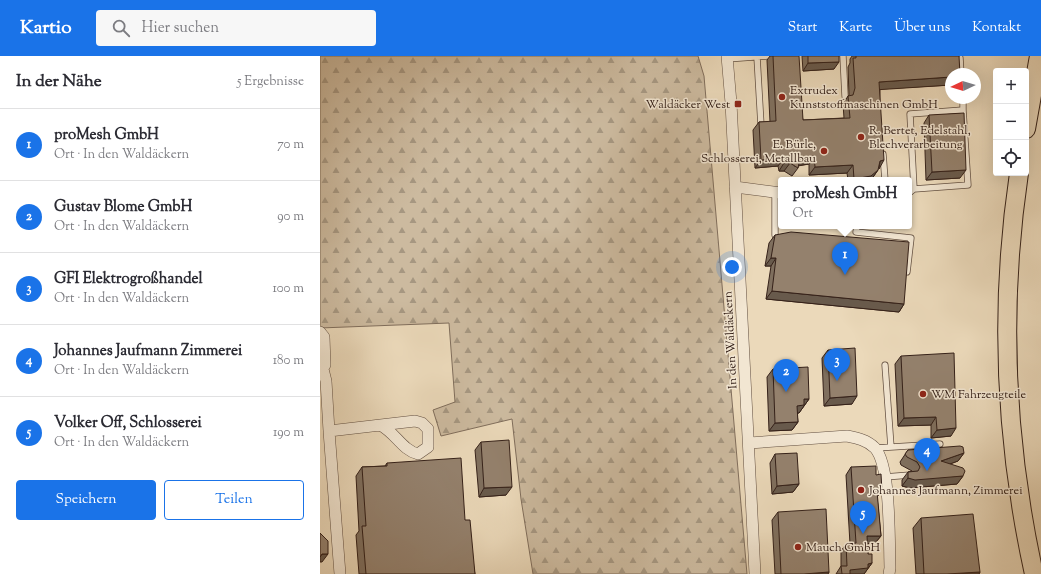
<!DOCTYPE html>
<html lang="de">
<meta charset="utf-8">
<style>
:root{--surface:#fff;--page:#f7f7f7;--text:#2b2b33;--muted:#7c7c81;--line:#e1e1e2;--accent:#1a73e8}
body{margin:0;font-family:"Sorts Mill Goudy",serif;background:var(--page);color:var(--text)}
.controls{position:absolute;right:12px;top:12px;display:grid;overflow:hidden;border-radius:4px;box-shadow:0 4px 16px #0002}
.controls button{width:36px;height:36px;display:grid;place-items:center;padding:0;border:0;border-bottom:1px solid var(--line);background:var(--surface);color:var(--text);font:20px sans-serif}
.compass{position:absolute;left:625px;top:12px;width:36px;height:36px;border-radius:50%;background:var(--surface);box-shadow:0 4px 16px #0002;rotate:266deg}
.you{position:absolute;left:412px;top:211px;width:14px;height:14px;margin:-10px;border:3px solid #fff;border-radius:50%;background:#1a73e8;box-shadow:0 0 0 6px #1a73e833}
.badge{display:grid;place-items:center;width:26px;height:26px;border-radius:50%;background:var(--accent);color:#fff;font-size:13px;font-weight:700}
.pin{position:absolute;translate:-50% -33px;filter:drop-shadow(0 1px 2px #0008)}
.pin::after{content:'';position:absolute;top:21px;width:14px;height:12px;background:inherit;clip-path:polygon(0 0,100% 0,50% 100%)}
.popup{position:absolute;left:458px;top:121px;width:134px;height:52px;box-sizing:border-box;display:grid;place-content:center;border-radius:4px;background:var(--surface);filter:drop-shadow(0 1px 3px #0005);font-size:13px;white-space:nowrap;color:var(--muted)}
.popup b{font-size:15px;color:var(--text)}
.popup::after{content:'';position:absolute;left:50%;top:100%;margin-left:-8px;border:8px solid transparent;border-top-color:var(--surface)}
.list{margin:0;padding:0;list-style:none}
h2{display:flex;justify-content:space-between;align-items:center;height:52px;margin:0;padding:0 16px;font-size:17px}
h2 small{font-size:13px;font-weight:400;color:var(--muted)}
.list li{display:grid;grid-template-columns:26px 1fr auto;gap:12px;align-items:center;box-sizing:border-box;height:72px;padding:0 16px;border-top:1px solid var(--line)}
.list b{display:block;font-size:15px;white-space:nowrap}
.list p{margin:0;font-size:13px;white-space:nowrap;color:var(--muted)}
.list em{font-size:13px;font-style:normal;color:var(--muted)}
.actions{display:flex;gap:8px;padding:12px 16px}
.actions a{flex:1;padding:9px 0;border:1px solid var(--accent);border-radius:4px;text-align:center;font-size:14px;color:var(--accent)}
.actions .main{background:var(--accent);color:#fff}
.icon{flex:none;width:22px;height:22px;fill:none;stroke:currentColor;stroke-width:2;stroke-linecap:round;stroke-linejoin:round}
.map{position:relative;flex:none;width:721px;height:518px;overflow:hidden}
header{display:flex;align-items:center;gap:24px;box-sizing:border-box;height:56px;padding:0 20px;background:var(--accent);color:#fff}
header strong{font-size:19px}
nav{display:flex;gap:22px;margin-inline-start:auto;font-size:14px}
.search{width:280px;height:36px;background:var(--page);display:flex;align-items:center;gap:10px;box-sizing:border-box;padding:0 14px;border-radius:4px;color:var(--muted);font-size:15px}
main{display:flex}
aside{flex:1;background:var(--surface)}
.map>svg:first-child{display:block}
</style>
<header>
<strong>Kartio</strong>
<div class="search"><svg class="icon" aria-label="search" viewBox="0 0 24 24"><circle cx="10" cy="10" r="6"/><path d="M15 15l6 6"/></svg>Hier suchen</div>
<nav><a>Start</a><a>Karte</a><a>Über uns</a><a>Kontakt</a></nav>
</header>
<main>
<aside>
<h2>In der Nähe<small>5 Ergebnisse</small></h2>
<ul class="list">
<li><span class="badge">1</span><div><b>proMesh GmbH</b><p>Ort · In den Waldäckern</p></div><em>70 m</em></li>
<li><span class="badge">2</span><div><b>Gustav Blome GmbH</b><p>Ort · In den Waldäckern</p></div><em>90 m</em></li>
<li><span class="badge">3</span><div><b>GFI Elektrogroßhandel</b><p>Ort · In den Waldäckern</p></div><em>100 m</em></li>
<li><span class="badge">4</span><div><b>Johannes Jaufmann Zimmerei</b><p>Ort · In den Waldäckern</p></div><em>180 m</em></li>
<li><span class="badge">5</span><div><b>Volker Off, Schlosserei</b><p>Ort · In den Waldäckern</p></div><em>190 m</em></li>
</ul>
<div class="actions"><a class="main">Speichern</a><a>Teilen</a></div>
</aside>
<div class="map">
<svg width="721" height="518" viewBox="0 0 721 518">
<defs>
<pattern id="forest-firs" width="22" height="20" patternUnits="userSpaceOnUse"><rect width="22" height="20" fill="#ccba9f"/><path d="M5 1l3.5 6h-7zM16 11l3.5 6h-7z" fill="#a69781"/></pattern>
</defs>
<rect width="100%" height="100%" fill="#ebd9ba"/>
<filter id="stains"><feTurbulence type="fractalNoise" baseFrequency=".005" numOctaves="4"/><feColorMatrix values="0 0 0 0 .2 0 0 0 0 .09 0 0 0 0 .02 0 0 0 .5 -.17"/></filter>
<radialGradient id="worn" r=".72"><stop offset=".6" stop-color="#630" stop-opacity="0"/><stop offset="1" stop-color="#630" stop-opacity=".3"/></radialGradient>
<path fill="url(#forest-firs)" stroke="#806e5c" d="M0,0h378l6,20 43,498h-214l-12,-75 -9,-80 -71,17 -8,-26 22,-8 -6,-79 -129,5z"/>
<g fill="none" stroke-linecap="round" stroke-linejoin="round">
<defs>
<path id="service" d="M523,0l2,40
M437,1l4,68
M640,2l1,16
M407,3l41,-3
M643,42v12
M563,98l2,26
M455,136v43
M589,137l5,-4 -4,-75 53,-4 5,75 -54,4
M537,170l-1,6 55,6 -4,34
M565,309l6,82
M556,392l64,-4
M565,421l25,-2"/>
<path id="minor" d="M407,0l4,47 24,471
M415,131l46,6
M0,276l4,5 1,28
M0,301l6,24 3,50
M429,387l98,-7c10,2 20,4 28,12 16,18 14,93 15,120l-1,6
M20,518l-11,-143 86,-10 7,2 6,6v18l-10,7c-16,-4 -23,-22 -38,-29"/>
<path id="primary" d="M706,73l13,-73
M699,117c-20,134 -14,269 15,401"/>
</defs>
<use href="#service" stroke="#624f41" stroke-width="7"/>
<use href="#minor" stroke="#624f41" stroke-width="12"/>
<use href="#primary" stroke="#352119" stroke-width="20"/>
<use href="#service" stroke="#f2e6d2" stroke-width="5.5"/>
<use href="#minor" stroke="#f2e6d2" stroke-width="11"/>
<use href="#primary" stroke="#ebd9ba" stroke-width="18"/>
</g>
<path fill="#7f6f5e" stroke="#352119" d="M450,0h19l14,64 41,-2 -1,-14 5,-8 1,-1 -1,-28 2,-4v-4l2,-3h107l-8,29 -71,4 -2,80v1l-7,10h-23l-1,-7 -38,2v-11l-11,2v2l-6,8 -8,-5h-5l-1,-5 -23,2 -2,-38 6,-8h11l-3,-62z
M482,0h37l-5,13 -31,2z
M609,59l31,63 -34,2 -2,-57z
M455,179l129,69 -5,8 -133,-13 5,-33h-6l4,-23z
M508,294l24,54 -28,2 -2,-48z
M581,300l50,80 -20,2v-13l-33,1 -3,-62z
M453,313l36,30 -10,14h-2l1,9 -6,8 -23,1 -2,-54z
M161,386l25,53 -27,2 -4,-47z
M588,394l56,3 -6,8 -8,3 13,12 -6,8 -47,4 -8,-2v-6l6,-8 4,-1 -11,-6 -1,-3z
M455,398l24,30 -6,8 -21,2 -2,-31z
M67,407l78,57 10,54h-116l-3,-39 3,-4 -3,-55 6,-9 23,-1z
M531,411l25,8 6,16 -5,6 4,39 -6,7h-7v11l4,9 -8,11h-28l5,-8v-15l5,-7h4l-4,-69z
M458,456l51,60 -1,2h-53l-3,-54z
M601,462l59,54 -1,2h-63l-3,-46z"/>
<path fill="#685a4c" stroke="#352119" d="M519,6l-5,7 -31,2 5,-8z
M631,21v8l-77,5 5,-8z
M494,100l-5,8 -15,2 6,-8z
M464,102l-6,8 -23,2 6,-8z
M564,104l-5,9 1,-8z
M464,107h6l-6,8h-5z
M533,109l-6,8 -38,2 6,-8z
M558,114l-7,10h-17v-1z
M646,114l-6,8 -34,2 6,-8z
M451,202h5l-5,8h-6z
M452,235l132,13 -5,8 -133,-13z
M537,340l-5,8 -28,2 6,-8z
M484,343h5l-10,14h-7l5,-7z
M616,361l-5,8 -33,1 6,-8z
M478,366l-6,8 -23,1 6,-8z
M636,372l-5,8 -20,2 6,-8z
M644,397l-6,8 -22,8 5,-8z
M643,420l-6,8 -47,4 -8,-2 6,-8z
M479,428l-6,8 -21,2 5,-8z
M192,431l-6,8 -27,2 5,-9z
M557,435h5l-6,7z
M547,480h14l-6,7 -13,1z
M2,498h6l-6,8h-2v-5z
M552,507l-8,11h-17l3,-4 18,-6z
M509,516l-1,2h-24z
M660,516l-1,2h-32z"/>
<path fill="#94816d" stroke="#352119" d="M453,0h26l4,64 47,-2 -2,-22 5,-1 2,-7 -2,-30h3v-2h103l1,18h-9v3l-72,5 5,78 -4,1 -2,9 -7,6 -17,3 -1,-14 -38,2 -1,-11 -14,2 -2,10 -8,-5h-6v-5l-23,2 -2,-38 17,-1z
M488,0h31v6l-31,1z
M644,57l2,57 -34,2 -3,-57z
M471,176l118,10 -5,62 -132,-13 4,-33h-5l4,-23z
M535,292l2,48 -27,2 -2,-48z
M634,297l2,75 -19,2 -1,-13 -32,1 -3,-62z
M488,311l1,32h-5v6l-7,1 1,16 -23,1 -2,-54z
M189,384l3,47 -28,1 -3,-46z
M640,390l3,1 1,6 -23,8 22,7 2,3 -2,5 -48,4 -7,-2v-6l10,-1 2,-4 -3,-5 -10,-5 -2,-3 3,-4z
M477,397l2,31 -22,2 -2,-32z
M141,402l4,62h5l5,54h-109l-4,-48h4l-4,-59 25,-1v-3z
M556,410v9l5,-1 1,17h-5l4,45h-14l1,18h4v9l-4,1v4l-18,2v4h-8l-1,-8h6l-1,-22 10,-1 -5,-76z
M506,453l3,63 -25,2h-23l-3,-62z
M653,458l7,58 -33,2h-23l-3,-56z
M0,477l8,8v13h-6l-2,3z"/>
<g fill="#8f2418" stroke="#f2e6d2" stroke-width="1.5">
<circle cx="462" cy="41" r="4"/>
<rect x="414" y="44" width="8" height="8" rx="2"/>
<circle cx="541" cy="81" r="4"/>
<circle cx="504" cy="95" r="4"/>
<circle cx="603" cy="338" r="4"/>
<circle cx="541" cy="434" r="4"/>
<circle cx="478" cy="491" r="4"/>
</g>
<g text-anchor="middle" stroke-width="3" stroke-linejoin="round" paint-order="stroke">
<g font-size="12" fill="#352119" stroke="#f2e6d2" text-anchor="start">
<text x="470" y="38">Extrudex<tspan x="470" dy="14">Kunststoffmaschinen GmbH</tspan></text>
<text x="410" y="52" text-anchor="end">Waldäcker West</text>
<text x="549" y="78">R. Bertet, Edelstahl,<tspan x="549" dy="14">Blechverarbeitung</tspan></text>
<text x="496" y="92" text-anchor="end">E. Bürle,<tspan x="496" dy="14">Schlosserei, Metallbau</tspan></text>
<text x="611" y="342">WM Fahrzeugteile</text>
<text x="549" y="438">Johannes Jaufmann, Zimmerei</text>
<text x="486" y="495">Mauch GmbH</text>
</g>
<g font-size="12" fill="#352119" stroke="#f2e6d2">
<text transform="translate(410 284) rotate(-93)" y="4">In den Waldäckern</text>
</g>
</g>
<rect width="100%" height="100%" filter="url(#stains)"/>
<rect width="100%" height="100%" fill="url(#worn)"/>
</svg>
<div class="controls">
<button>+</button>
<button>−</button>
<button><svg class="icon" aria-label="locate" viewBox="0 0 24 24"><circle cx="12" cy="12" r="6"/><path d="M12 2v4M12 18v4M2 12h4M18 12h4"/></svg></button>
</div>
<svg class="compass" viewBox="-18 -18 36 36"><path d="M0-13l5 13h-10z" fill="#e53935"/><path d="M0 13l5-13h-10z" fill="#7c7c81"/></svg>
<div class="you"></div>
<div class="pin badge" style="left:525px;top:219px">1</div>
<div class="popup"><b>proMesh GmbH</b>Ort</div>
<div class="pin badge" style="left:466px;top:336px">2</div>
<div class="pin badge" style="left:517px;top:325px">3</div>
<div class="pin badge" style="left:607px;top:415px">4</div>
<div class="pin badge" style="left:543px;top:478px">5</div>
</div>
</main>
